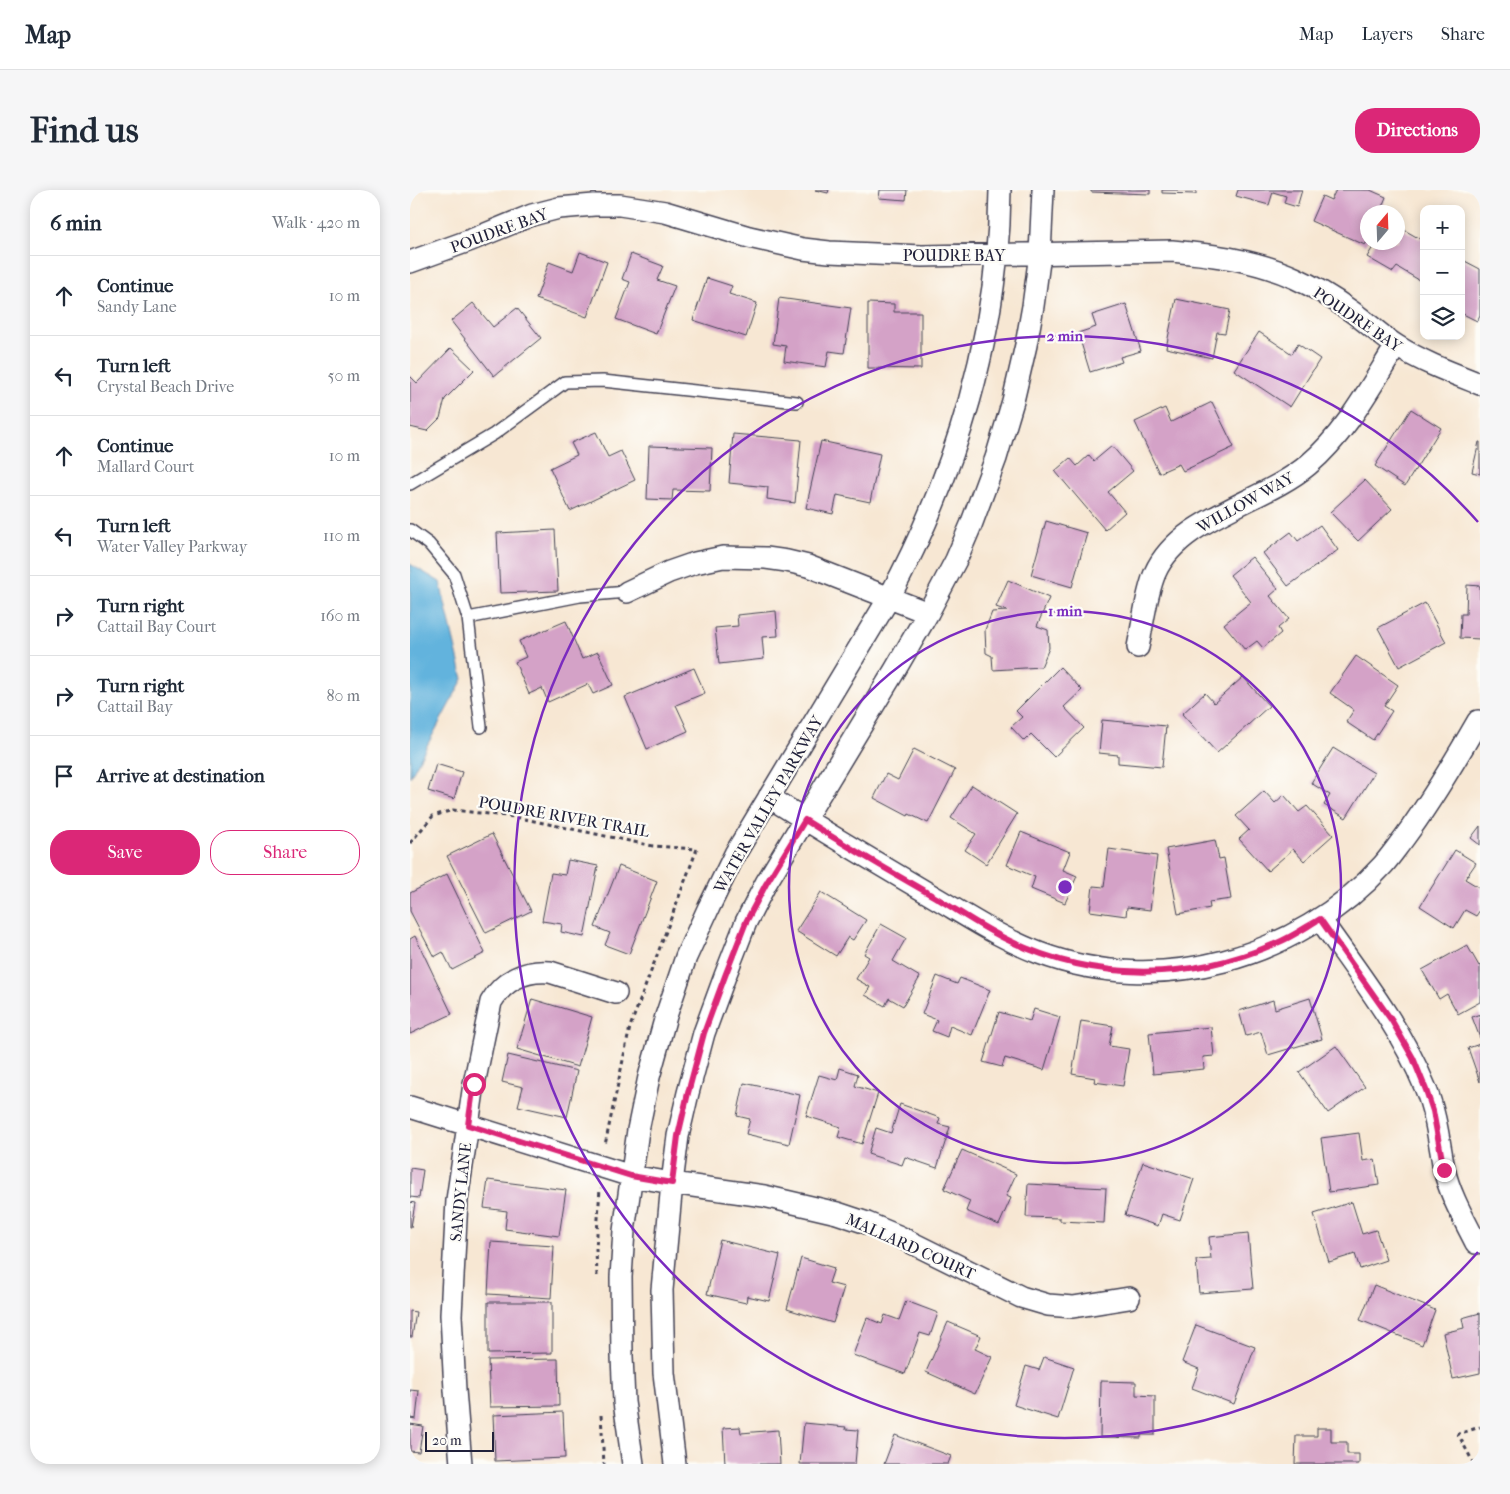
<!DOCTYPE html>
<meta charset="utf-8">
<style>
:root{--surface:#fff;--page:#f6f6f7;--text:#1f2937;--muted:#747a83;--line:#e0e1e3;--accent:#db2777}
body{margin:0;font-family:"IM FELL French Canon",serif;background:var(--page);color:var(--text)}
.controls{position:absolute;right:15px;top:15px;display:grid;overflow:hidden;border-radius:10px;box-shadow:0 2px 12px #0003}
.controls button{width:45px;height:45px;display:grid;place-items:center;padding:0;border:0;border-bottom:1px solid var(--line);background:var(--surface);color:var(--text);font:25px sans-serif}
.compass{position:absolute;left:950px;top:15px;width:45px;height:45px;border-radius:50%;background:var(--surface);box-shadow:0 2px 12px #0003;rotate:19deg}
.scale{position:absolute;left:15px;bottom:12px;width:69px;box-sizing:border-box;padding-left:5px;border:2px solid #22223b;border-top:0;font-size:14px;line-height:18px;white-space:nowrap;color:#22223b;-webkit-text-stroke:4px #fdfcf7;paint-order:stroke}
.stop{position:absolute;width:15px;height:15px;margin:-11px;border:4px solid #db2777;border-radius:50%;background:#fff}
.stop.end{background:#db2777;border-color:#fff;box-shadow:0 1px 5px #0008}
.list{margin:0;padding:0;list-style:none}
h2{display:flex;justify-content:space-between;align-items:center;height:65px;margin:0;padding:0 20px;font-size:21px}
h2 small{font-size:16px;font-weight:400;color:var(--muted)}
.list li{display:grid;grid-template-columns:32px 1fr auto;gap:15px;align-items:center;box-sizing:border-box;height:80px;padding:0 20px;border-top:1px solid var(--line)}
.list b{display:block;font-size:19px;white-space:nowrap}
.list p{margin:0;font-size:16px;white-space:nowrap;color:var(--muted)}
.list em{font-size:16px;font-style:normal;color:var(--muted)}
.actions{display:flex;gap:10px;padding:15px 20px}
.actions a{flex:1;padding:11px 0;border:1px solid var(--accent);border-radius:20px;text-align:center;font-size:18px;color:var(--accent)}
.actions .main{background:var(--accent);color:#fff}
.icon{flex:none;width:28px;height:28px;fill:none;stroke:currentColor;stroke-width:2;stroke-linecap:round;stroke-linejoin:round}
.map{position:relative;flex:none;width:1070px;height:1274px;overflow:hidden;border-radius:20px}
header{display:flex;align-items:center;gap:30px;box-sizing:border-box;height:70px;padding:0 25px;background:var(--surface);border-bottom:1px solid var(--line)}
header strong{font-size:24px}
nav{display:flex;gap:28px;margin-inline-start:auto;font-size:18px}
.intro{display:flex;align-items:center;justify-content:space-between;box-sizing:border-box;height:120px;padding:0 30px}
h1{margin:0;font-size:35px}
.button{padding:12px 22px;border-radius:20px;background:var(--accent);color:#fff;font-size:18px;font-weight:700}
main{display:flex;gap:30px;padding:0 30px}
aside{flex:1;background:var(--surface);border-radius:20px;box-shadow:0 2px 12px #0003}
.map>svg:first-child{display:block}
</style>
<header>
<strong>Map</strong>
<nav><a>Map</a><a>Layers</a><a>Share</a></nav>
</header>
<div class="intro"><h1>Find us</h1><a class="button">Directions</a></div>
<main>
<aside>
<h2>6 min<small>Walk · 420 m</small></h2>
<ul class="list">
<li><svg class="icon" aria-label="ahead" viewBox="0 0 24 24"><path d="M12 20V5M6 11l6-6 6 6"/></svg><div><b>Continue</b><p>Sandy Lane</p></div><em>10 m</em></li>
<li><svg class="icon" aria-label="left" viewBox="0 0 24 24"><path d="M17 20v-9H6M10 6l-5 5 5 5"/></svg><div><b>Turn left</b><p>Crystal Beach Drive</p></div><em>50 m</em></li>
<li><svg class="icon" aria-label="ahead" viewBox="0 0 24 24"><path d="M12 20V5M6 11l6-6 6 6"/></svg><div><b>Continue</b><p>Mallard Court</p></div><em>10 m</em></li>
<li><svg class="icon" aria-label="left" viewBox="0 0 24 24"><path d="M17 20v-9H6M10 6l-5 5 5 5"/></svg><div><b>Turn left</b><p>Water Valley Parkway</p></div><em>110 m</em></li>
<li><svg class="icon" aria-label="right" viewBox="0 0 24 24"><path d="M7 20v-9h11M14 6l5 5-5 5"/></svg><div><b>Turn right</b><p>Cattail Bay Court</p></div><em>160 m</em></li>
<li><svg class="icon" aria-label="right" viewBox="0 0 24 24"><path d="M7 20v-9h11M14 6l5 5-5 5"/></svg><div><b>Turn right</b><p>Cattail Bay</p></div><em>80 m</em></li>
<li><svg class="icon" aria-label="arrive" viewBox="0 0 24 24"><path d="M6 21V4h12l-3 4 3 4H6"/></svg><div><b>Arrive at destination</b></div></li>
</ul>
<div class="actions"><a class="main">Save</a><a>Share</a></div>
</aside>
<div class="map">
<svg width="1070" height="1274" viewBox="0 0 1070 1274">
<rect width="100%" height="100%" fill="#fdfcf7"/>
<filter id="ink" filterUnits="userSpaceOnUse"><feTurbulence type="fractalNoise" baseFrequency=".02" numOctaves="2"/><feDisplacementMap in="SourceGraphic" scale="10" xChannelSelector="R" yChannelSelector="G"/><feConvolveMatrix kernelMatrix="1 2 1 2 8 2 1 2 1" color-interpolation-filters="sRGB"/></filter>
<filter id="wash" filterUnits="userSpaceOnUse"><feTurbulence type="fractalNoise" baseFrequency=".0096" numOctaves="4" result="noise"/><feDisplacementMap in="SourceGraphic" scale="20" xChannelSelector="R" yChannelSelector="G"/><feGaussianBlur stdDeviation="1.12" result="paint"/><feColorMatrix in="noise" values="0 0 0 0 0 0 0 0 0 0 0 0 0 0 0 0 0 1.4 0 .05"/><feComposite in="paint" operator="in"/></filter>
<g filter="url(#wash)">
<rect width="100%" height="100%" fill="#f7e7d3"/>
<path fill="#62b3dd" stroke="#426a8c" d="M0,374l30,18 23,97 -53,98z"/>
<g id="blocks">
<path fill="#d4a2c7" d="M405,0h14l-1,3z
M470,0h27l-1,10 -27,-2z
M681,0h59v4l-59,-2z
M752,0h34v4l-34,-1z
M828,0h64l-5,17 -13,-4 2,-7 -13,-4 -4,13 -33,-9z
M926,0h34l16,7 -6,15h-12v28l-3,5 -54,-24 11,-25 9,4z
M989,37l21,12 4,-6v50l-27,-16 -4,5 -26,-15 9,-15h22v-13z
M170,62l27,10 -20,55 -51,-18 13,-37 24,9z
M221,64l32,12 -6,14 18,6 -19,48 -40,-15 14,-37 -8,-3z
M1051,69l19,10v46l-3,6 -16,-8z
M297,88l25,8 -3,8 28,9 -11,34 -53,-17z
M369,108l72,10 -7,45 -15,-2 -3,16 -42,-6 2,-15 -13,-2z
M766,109l54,11 -5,23 -8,-1 -5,26 -46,-10z
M63,113l20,24 24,-19 24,30 -47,38 -43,-55z
M458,113l26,1v8h27v57l-53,-1z
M716,114l15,47 -21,6 2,5 -32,10 -12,-39 18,-6 -4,-12z
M849,142l33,22 6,-10 22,15 -30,48 -56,-37z
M41,158l23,22 -29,29 -5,19 -13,13 -17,-4v-51l7,7z
M802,212l22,45 -51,24 -4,-7 -20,9 -24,-51 30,-14 6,14z
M1001,219l30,19 -36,58 -30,-20z
M186,242l12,25 13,-6 14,29 -65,31 -20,-43 27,-13 -6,-12z
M323,244l68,6 -6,63 -28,-4 1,-12 -39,-4z
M411,251l59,13 -10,48 -33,-7 -4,19 -27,-6z
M1069,252h1v32l-8,-2z
M239,256l63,2 -2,43 -37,-1 -1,10 -25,-1z
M702,256l21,25 -25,21 17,20 -20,18 -50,-59 15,-13 7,8 12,-11 5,6z
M955,290l27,29 -34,32 -28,-29z
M636,331l41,12 -15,54 -41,-12z
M910,335l18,25 -50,36 -25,-33 28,-21 7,9z
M145,340l3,61 -58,2 -3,-60z
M842,367l26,32 -8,7 19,23 -11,9 3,5 -18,15 -6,-7 -12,9 -21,-26 27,-22 -21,-27z
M598,390l41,18 -12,28 11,4 1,18 -8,19 -48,3 -1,-14 -6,-3 -1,-23 7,-18 15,-1 -11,-4z
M1057,395l13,1v53l-20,-1 1,-24h5z
M1015,413l21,39 -47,25 -21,-39z
M366,421l2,25 -16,1 2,22 -45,5 -4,-36 23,-2 -1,-11z
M156,431l16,38 16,-7 15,33 -20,9 -5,-10 -40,18 -6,-14 -13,6 -14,-32 11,-5 -7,-16z
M946,466l42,29 -14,21 8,5 -19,29 -27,-18 8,-12 -24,-17z
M650,477l22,23 -18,17 20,21 -30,29 -23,-23 -7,7 -13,-14 11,-10 -6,-6z
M284,478l11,25 -29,12 12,26 -41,18 -22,-52z
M833,487l26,29 -52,47 -35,-39 23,-21 9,10z
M692,530l64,6 -4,41 -44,-4v-8l-19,-2z
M923,558l41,25 -28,45 -22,-13 6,-10 -19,-12z
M504,559l41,21 -27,53 -19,-9 -1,2 -34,-18 12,-24 12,6z
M26,574l26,8 -8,27 -26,-8z
M562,595l45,29 -31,50 -21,-14 11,-16 -25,-16z
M854,601l11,12 9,-8 15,17 8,-6 26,29 -29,26 -11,-12 -25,22 -29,-32 10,-9 -13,-14z
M1070,636v19l-9,-7z
M611,642l49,20 -7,18 14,6 -12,27 -34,-14 4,-12 -28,-12z
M82,644l39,77 -45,22 -39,-77z
M805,650l4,19 5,-1 7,41 -22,3 1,6 -32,6 -12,-65z
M699,659l48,7 -7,54 -23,-3 -1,9 -36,-5 3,-25 11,1z
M1045,660l21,13 -11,16 15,9v22l-4,6 -11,-6 -11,18 -34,-22z
M158,670l30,6 -14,71 -23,-5 1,-8 -20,-3 9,-48 14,2z
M209,676l38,15 -28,73 -24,-9 5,-12 -15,-6z
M37,684l38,79 -33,17 -9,-18 -9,5 -24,-46v-18z
M411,702l45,28 -13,20 -5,-3 -12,19 -40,-25z
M471,734l25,14 -13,23 27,16 -17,29 -14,-8 -4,8 -20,-11 5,-8 -14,-8 13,-22 -5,-3z
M5,746l37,78 -42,20v-95z
M1057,755l12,21 1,-1v37l-22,12 -11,-20 -8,5 -17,-29z
M527,786l20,8 3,-6 30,12 -18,45 -22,-9 -3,11 -15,-6 5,-11 -15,-6z
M900,808l12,41 -54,16 -7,-23 -15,4 -7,-25 34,-11 2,9z
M122,809l60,18 -14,50 -61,-18z
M624,819l26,8 -16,53 -39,-12 -3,9 -19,-5 16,-50 31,9z
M1070,824v24l-8,-21z
M671,831l32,5 -4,20 20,3 -6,37 -29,-4 1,-4 -23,-4z
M801,837l3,29 -11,1 1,12 -51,5 -4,-41z
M1070,854v38l-12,-34z
M926,856l29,41 -37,26 -29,-41z
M98,865l69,16 -10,46 -49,-11 5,-19 -21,-5z
M430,878l18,6 -3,12 23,7 -16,51 -24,-7 3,-10 -35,-11 13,-41 18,5z
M334,893l56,12 -11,49 -43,-10 4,-15 -13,-3z
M490,914l40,14 -2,6 12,3 -13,41 -32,-11 -3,8 -34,-11 8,-26 15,5z
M949,943l4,28 12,-2 4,26 -50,7 -8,-54z
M552,960l54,24 -10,22 5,2 -12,27 -33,-14 4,-10 -26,-12z
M733,972l51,17 -14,41 -18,-6 -4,12 -33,-11z
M0,978l13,2 -4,28 -9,-1z
M78,990l78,10 -7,46 -54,-7 2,-18 -23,-3z
M618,994l78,4 -2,35 -44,-2v-3l-34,-1z
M0,1012l5,1 -4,24h-1z
M942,1012l10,32 14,-4 10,30 -26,9 -5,-15 -26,8 -15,-48z
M838,1043l5,56 -54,4 -3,-33 15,-1 -2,-22z
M310,1050l60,15 -11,46 -22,-5 -1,7 -39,-9z
M81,1052l63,4 -3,52 -63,-4z
M391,1068l33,10 -5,15 15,4 -11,36 -46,-14z
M964,1095l61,25 -13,35 -62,-25z
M496,1111l32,12 -8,23 -10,-3 -15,41 -52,-19 14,-37 15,6 3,-9 14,5z
M78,1112h64v51l-64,1z
M0,1121l6,1 -4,25h-2z
M1070,1123v60l-27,6 -10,-46 21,-5 -2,-10z
M538,1132l33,14 -6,13 17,8 -17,37 -49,-22z
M786,1135l59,22 -21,57 -42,-16 7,-19 -17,-7z
M634,1167l30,10 -16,52 -44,-14 12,-39 13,4z
M148,1169l1,47 -69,1 -2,-47z
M691,1191l35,1v13l19,1v39h-14v3l-41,-1z
M0,1200l9,1 -3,28 -6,-1z
M153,1222l2,46 -70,3 -2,-46z
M394,1233l42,4 -1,2 13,1 -3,34h-55z
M0,1234l13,2 -4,26 -9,-1z
M330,1237l1,6 37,-3 2,34h-55l-2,-36z
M907,1238h14v14h16v12h12v10h-64l1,-28h21z
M485,1245l56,21 -3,8h-64z"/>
</g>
</g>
<g filter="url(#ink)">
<use href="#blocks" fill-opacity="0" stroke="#424052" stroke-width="1"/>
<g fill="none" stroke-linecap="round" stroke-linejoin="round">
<defs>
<path id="lane" d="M0,294l84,-50 71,-52 38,-1 194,21
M0,340l19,14 25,30 14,44 13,109
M58,428l112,-22 47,-4"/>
<path id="street" d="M0,72l61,-22 61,-25 27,-7 35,-3h26l45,7 84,25 54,12 26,3 93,4 250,-5c42,4 84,9 123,27 20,9 39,21 56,33 16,11 30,25 46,35 25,16 55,27 83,38
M217,402l42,-20 26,-9 28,-6 43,1 21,3 21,5 120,47
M728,457c5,-23 8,-53 17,-74 24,-55 109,-71 153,-108 38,-32 62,-78 88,-119
M359,607c55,35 111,68 167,101 34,20 66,41 103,55 119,45 259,6 344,-88 7,-8 14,-18 21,-27 28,-38 51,-77 74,-117
M910,729c38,54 80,107 105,168 11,26 14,55 19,82 6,26 20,50 32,74
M0,917l221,69 41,7 92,13 73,17 30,10 31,13 123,61 27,8 25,2 56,-9
M51,1274l-6,-74 -4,-75 6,-115 17,-116 17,-82c13,-22 34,-32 59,-30l66,21
M223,1274l-9,-62 -2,-46 -1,-79 3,-46 14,-101 11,-53 17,-61 20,-59 23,-50 26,-53 154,-256c67,-125 110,-265 111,-408
M265,1274l-11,-91 -2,-83 10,-107 6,-47 10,-43 16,-60 21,-57 21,-54 20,-39 129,-213 33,-57 28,-53 15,-35 25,-67 17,-57 13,-56 7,-39 7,-52 3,-64"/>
</defs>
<use href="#lane" stroke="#424052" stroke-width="14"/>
<use href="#street" stroke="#424052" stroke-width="24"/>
<path stroke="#424052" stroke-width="3" stroke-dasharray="4 4" stroke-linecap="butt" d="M0,653l23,-27 20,-6 62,7 138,29 44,3 -67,178 -25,118
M187,1086l-1,-27 4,-61
M191,1225l3,49
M1064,1274l-16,-30 22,-7"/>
<use href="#lane" stroke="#fff" stroke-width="11"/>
<use href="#street" stroke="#fff" stroke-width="21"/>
</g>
</g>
<g fill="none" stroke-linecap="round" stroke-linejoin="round" filter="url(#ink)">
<path stroke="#db2777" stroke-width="6" d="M64,894l-6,41 163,51 41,7 6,-47 10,-43 16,-60 21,-57 21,-54 20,-38 39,-64c43,27 86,52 130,77 25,15 49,32 75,44 86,41 180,40 267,2 15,-6 29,-16 43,-24l72,102 21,37 13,32 7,21 11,59"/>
</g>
<g fill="none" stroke="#7b2cbf" stroke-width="2.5">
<circle cx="655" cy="697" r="276"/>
<path d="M1068 1062A551 551 0 1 1 1068 332"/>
</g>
<g text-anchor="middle" stroke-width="4.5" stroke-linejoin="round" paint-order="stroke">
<g font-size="16" fill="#22223b" stroke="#fdfcf7">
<text transform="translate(89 40) rotate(-20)" y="6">POUDRE BAY</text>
<text x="544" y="71">POUDRE BAY</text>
<text transform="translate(948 129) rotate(34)" y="6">POUDRE BAY</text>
<text transform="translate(835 312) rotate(-29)" y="6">WILLOW WAY</text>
<text transform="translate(358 614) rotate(-60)" y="6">WATER VALLEY PARKWAY</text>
<text transform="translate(154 626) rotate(10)" y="6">POUDRE RIVER TRAIL</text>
<text transform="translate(50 1002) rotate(-84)" y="6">SANDY LANE</text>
<text transform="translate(501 1056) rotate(24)" y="6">MALLARD COURT</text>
</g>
</g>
<circle cx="655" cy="697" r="8" fill="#7b2cbf" stroke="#fdfcf7" stroke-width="2.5"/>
<g font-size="15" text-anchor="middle" font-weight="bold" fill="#7b2cbf" stroke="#fdfcf7" stroke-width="4.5" stroke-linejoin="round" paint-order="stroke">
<text x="655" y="151">2 min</text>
<text x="655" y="426">1 min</text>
</g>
</svg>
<div class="controls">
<button>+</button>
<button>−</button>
<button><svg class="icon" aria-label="layers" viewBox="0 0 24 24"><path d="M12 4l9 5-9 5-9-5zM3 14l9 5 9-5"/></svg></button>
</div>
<svg class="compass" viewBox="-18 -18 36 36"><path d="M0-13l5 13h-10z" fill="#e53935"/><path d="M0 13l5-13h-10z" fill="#747a83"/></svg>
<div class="scale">20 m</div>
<div class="stop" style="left:64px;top:894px"></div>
<div class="stop end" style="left:1034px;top:980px"></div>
</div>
</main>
